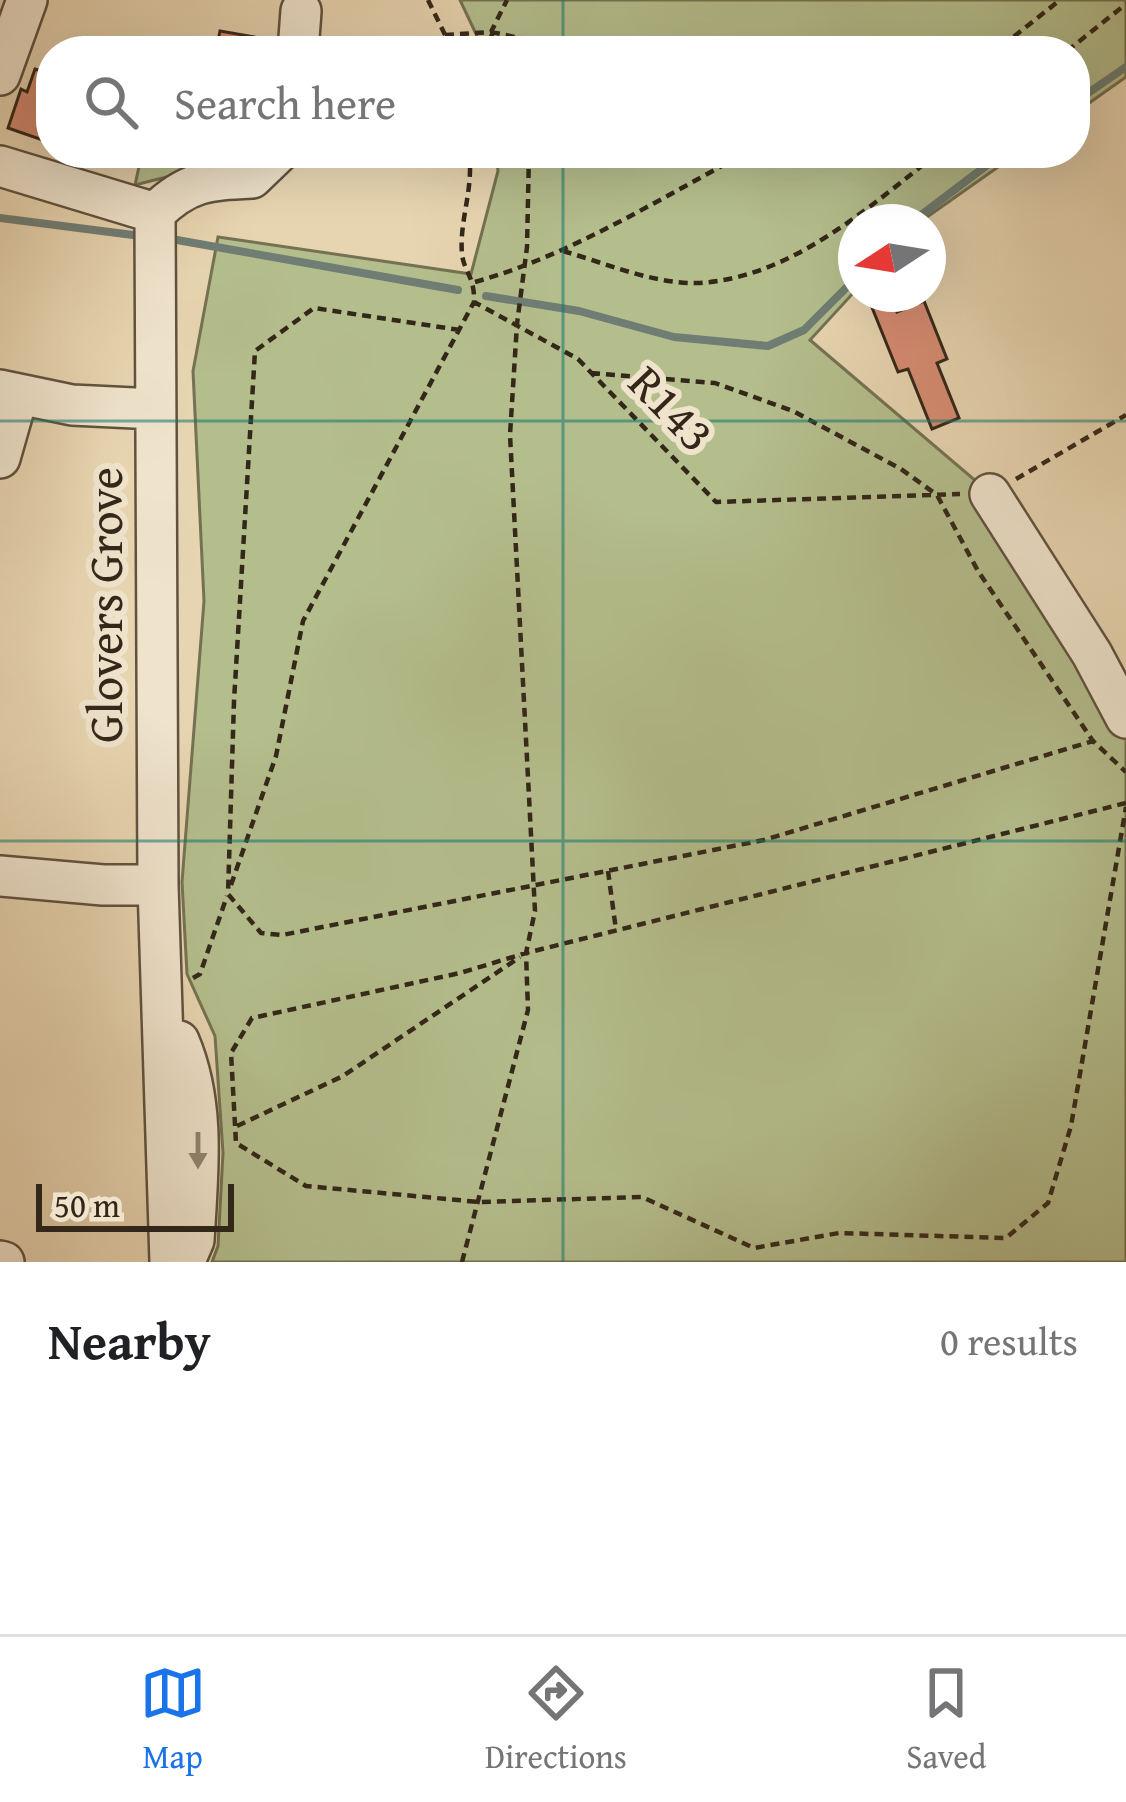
<!DOCTYPE html>
<style>
:root{--surface:#fff;--page:#f2f2f2;--text:#202124;--muted:#757577;--line:#e0e0e0;--accent:#1a73e8}
body{margin:0;font-family:"Gentium Book Plus",serif;background:var(--page);color:var(--text)}
.compass{position:absolute;left:838px;top:204px;width:108px;height:108px;border-radius:50%;background:var(--surface);box-shadow:0 12px 48px #0002;rotate:258deg}
.scale{position:absolute;left:36px;bottom:30px;width:198px;box-sizing:border-box;padding-left:12px;border:6px solid #332719;border-top:0;font-size:33px;line-height:42px;white-space:nowrap;color:#332719;-webkit-text-stroke:9px #efe3cc;paint-order:stroke}
.list{margin:0;padding:0;list-style:none}
h2{display:flex;justify-content:space-between;align-items:center;height:156px;margin:0;padding:0 48px;font-size:51px}
h2 small{font-size:39px;font-weight:400;color:var(--muted)}
.icon{flex:none;width:66px;height:66px;fill:none;stroke:currentColor;stroke-width:2;stroke-linecap:round;stroke-linejoin:round}
.map{position:relative;flex:none;width:1126px;height:1262px;overflow:hidden}
.search{position:absolute;background:var(--surface);box-shadow:0 12px 48px #0002;left:36px;right:36px;top:36px;height:132px;display:flex;align-items:center;gap:30px;box-sizing:border-box;padding:0 42px;border-radius:48px;color:var(--muted);font-size:45px}
.sheet{height:372px;background:var(--surface)}
nav{display:flex;justify-content:space-around;align-items:center;box-sizing:border-box;height:168px;border-top:3px solid var(--line);background:var(--surface);font-size:33px;color:var(--muted)}
nav a{display:grid;justify-items:center;gap:6px}
nav .on{color:var(--accent)}
.map>svg:first-child{display:block}
</style>
<div class="map">
<svg width="1126" height="1262" viewBox="0 0 1126 1262">
<rect width="100%" height="100%" fill="#e7d4b0"/>
<filter id="stains"><feTurbulence type="fractalNoise" baseFrequency=".00167" numOctaves="4"/><feColorMatrix values="0 0 0 0 .2 0 0 0 0 .09 0 0 0 0 .02 0 0 0 .5 -.17"/></filter>
<radialGradient id="worn" r=".72"><stop offset=".6" stop-color="#630" stop-opacity="0"/><stop offset="1" stop-color="#630" stop-opacity=".3"/></radialGradient>
<path fill="#b4bd8c" stroke="#747252" stroke-width="3" d="M460,0h666v77l-51,36v-62h-591z
M142,153h50l-2,18 -55,14z
M496,153h522l-98,69h-64v68l-46,50 180,153 136,223v546h-914l6,-16 5,-93 -8,-117 -28,-62 -5,-92 22,-281 -11,-230 25,-134 253,37 27,-103z"/>
<g fill="none" stroke-linecap="round" stroke-linejoin="round">
<path stroke="#6f7d74" stroke-width="8" d="M1075,102l51,-35
M0,218l133,17
M912,222l91,-69
M177,240l281,50
M486,296l93,15 95,26 94,9 36,-16 52,-52"/>
</g>
<path fill="#d68b72" stroke="#332719" stroke-width="3" d="M220,31l57,10 -2,10h-59z
M35,69l16,5v69l-43,-15 13,-39 6,3z
M891,296l6,16 27,-11 23,58 -10,4 22,55 -27,11 -24,-60 -10,3 -27,-67z"/>
<g fill="none" stroke-linecap="round" stroke-linejoin="round">
<defs>
<path id="minor" d="M298,51l3,-40
M0,75l27,-75
M0,166l155,47
M155,213l3,672 12,377
M155,213c32,-32 53,-33 97,-35l26,-25
M0,390l72,15 83,4
M0,458l18,-63
M990,494l102,160 34,64
M0,876l103,9h55
M179,1041c27,63 19,131 15,199l-6,14
M0,1261l4,1"/>
</defs>
<use href="#minor" stroke="#60523f" stroke-width="44"/>
<path stroke="#332719" stroke-width="4.5" stroke-dasharray="9 6" stroke-linecap="butt" d="M428,0l25,51
M491,32l92,19
M491,34l7,17
M445,35l46,-3 16,-32
M988,51l14,-5 58,-46
M1067,51l59,-47
M469,153c5,36 -10,68 -7,101 2,18 13,23 12,48l104,57 138,143 244,-8
M563,251c42,12 90,33 134,32 93,-4 172,-76 241,-130
M475,282c96,-27 182,-82 271,-129
M460,330l-146,-22 -59,43 -21,350 -6,193 33,39 21,2 482,-95 329,-99
M591,373l124,10 78,28 108,58 36,26 41,76 115,170 33,31
M1016,479l110,-64
M1126,803l-600,150 -66,20 -208,45 -21,35 5,90 70,43 173,16 163,-5 112,51 85,-15 167,5 42,-35 23,-77 55,-319
M608,871l8,59
M231,885l45,-129 27,-135 171,-319
M193,978l7,-4 27,-78
M237,1126l106,-50 177,-119
M462,1262l66,-252 -2,-57 9,-42 -25,-476 7,-111 10,-77 2,-94"/>
<use href="#minor" stroke="#efe3cc" stroke-width="39"/>
</g>
<defs><path id="oneway-solid" d="M-6-.8H1V-3.2L6.5 0L1 3.2V.8H-6Z" transform="scale(3)"/></defs>
<use fill="#918572" href="#oneway-solid" transform="translate(198 1150) rotate(90)"/>
<path fill="none" stroke="#0f766e" stroke-width="3" stroke-opacity="0.55" d="M563,0v51M563,153v1109M0,421h1126M0,841h1126"/>
<g text-anchor="middle" stroke-width="12" stroke-linejoin="round" paint-order="stroke">
<g font-size="48" fill="#332719" stroke="#efe3cc">
<text transform="translate(672 408) rotate(46)" y="17">R143</text>
<text transform="translate(105 605) rotate(-90)" y="17">Glovers Grove</text>
</g>
</g>
<rect width="100%" height="100%" filter="url(#stains)"/>
<rect width="100%" height="100%" fill="url(#worn)"/>
</svg>
<svg class="compass" viewBox="-18 -18 36 36"><path d="M0-13l5 13h-10z" fill="#e53935"/><path d="M0 13l5-13h-10z" fill="#757577"/></svg>
<div class="scale">50 m</div>
<div class="search"><svg class="icon" aria-label="search" viewBox="0 0 24 24"><circle cx="10" cy="10" r="6"/><path d="M15 15l6 6"/></svg>Search here</div>
</div>
<section class="sheet">
<h2>Nearby<small>0 results</small></h2>
<ul class="list">
</ul>
</section>
<nav>
<a class="on"><svg class="icon" aria-label="map" viewBox="0 0 24 24"><path d="M3 6l6-2 6 2 6-2v14l-6 2-6-2-6 2zM9 4v14M15 6v14"/></svg>Map</a>
<a><svg class="icon" aria-label="directions" viewBox="0 0 24 24"><path d="M12 3l9 9-9 9-9-9zM9 14v-3h6M13 9l2 2-2 2"/></svg>Directions</a>
<a><svg class="icon" aria-label="saved" viewBox="0 0 24 24"><path d="M7 4h10v16l-5-4-5 4z"/></svg>Saved</a>
</nav>
